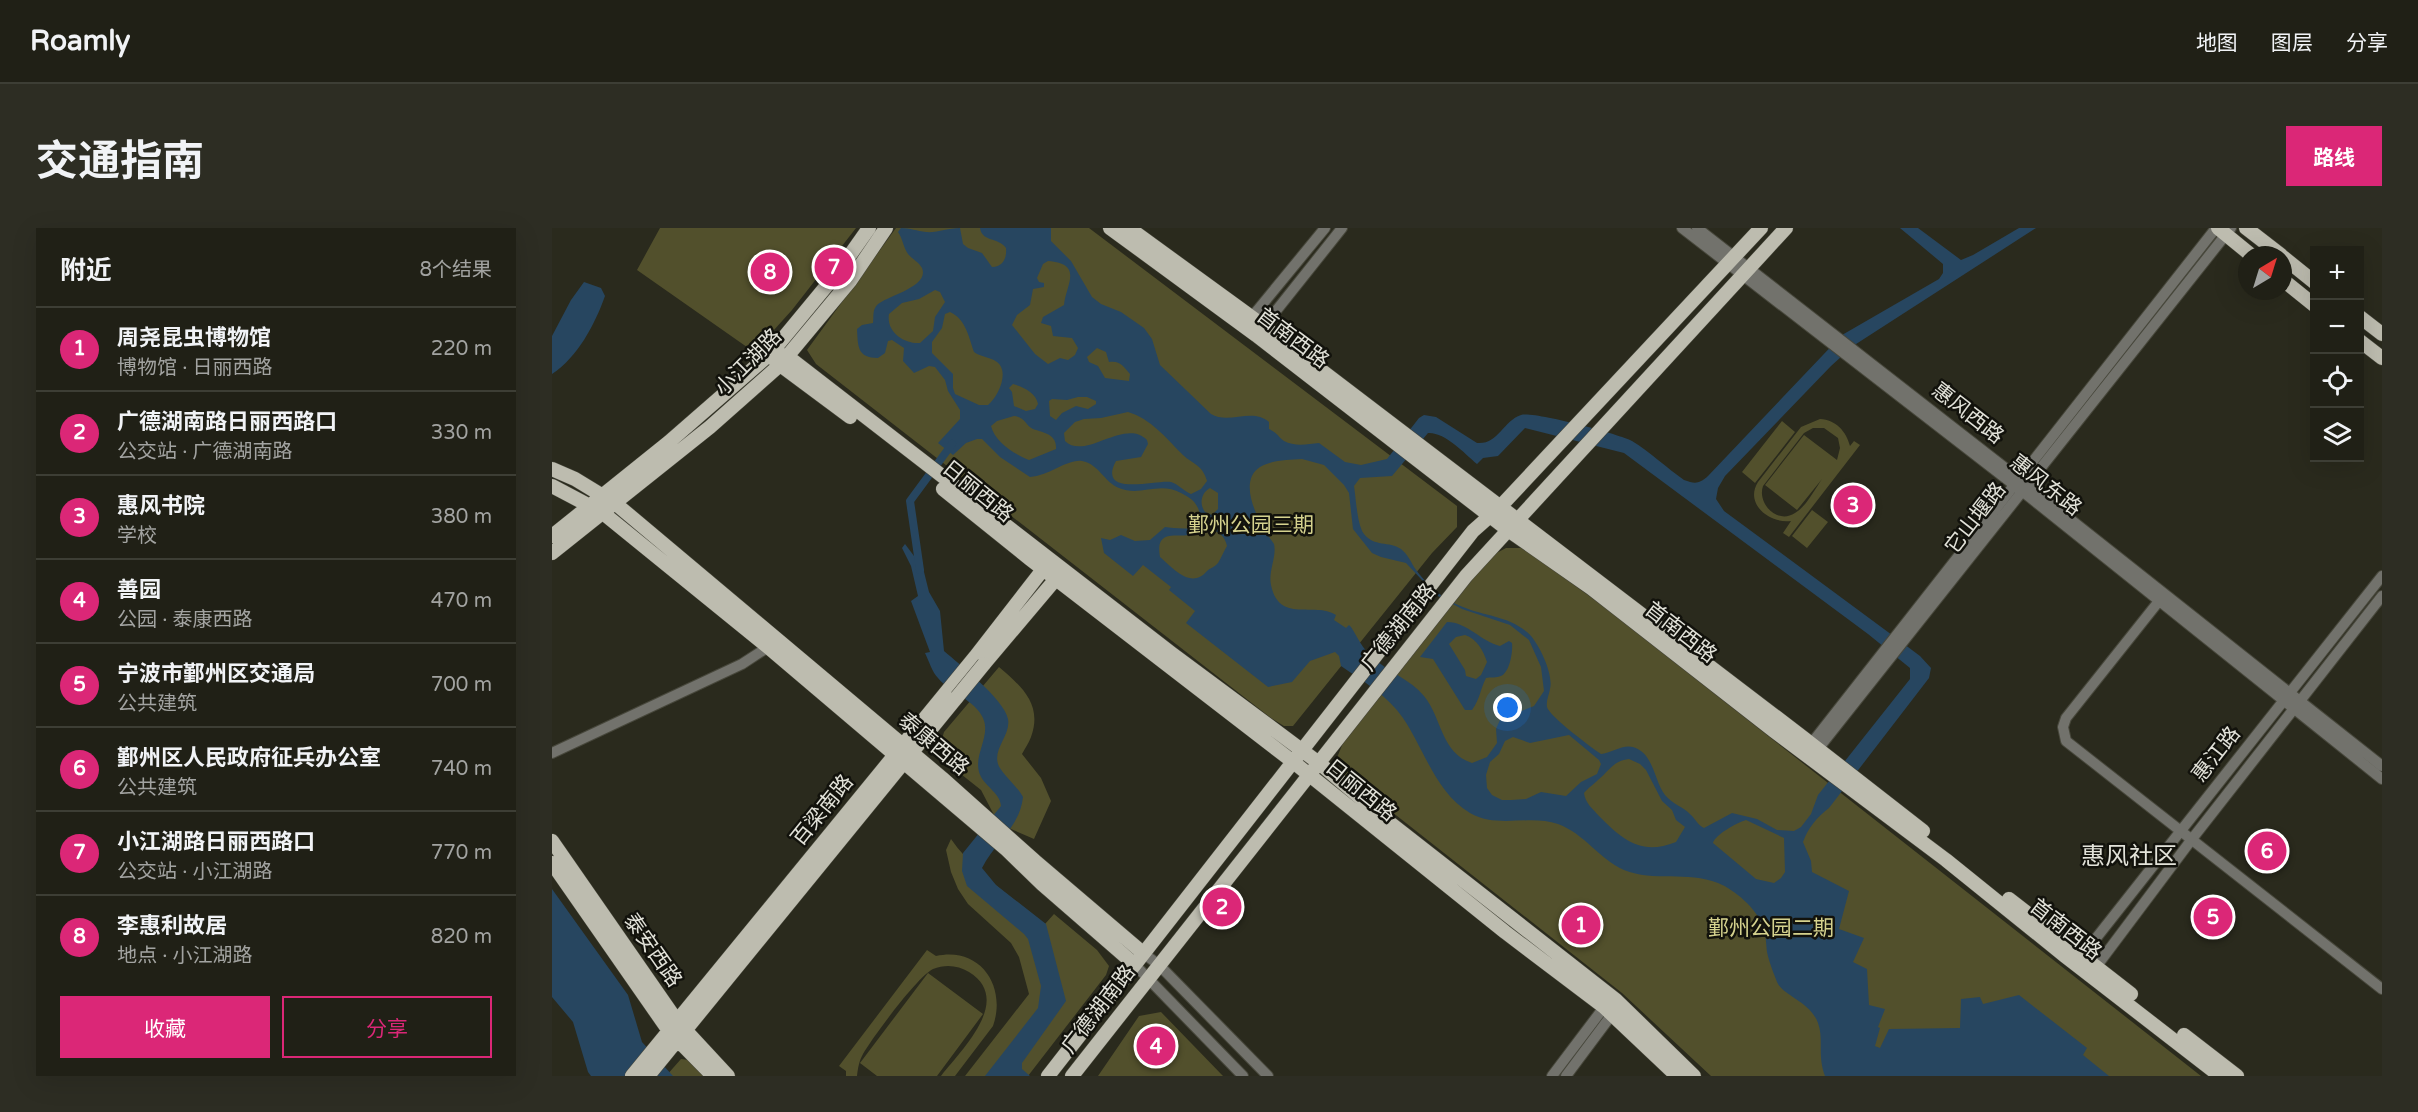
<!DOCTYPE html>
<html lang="zh">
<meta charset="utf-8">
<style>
:root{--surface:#202016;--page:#2d2d23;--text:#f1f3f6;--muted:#a2a3a1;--line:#3d3e35;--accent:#db2777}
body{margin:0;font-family:"Varela Round","Noto Sans SC",sans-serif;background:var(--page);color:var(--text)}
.controls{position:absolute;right:18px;top:18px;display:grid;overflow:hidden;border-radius:0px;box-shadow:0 6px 24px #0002}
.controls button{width:54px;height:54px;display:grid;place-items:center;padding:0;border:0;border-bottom:2px solid var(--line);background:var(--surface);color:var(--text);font:30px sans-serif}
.compass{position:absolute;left:1686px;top:18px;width:54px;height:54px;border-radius:50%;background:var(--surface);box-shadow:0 6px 24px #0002;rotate:38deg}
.you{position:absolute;left:956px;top:480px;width:21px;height:21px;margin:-15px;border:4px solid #fff;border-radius:50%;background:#1a73e8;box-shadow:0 0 0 9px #1a73e833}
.badge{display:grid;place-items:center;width:39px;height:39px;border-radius:50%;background:var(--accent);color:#fff;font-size:20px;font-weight:700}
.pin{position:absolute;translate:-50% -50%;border:3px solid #fff;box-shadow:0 2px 6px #0006}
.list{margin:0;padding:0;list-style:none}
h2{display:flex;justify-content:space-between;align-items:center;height:78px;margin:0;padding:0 24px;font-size:26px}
h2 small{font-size:20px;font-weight:400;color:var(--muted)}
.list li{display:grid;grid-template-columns:39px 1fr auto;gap:18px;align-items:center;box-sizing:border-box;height:84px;padding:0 24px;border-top:2px solid var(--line)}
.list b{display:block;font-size:22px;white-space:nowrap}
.list p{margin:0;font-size:20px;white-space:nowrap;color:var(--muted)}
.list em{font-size:20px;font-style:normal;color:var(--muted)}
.actions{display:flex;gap:12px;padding:18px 24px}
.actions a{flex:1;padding:14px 0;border:2px solid var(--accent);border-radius:0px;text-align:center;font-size:21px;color:var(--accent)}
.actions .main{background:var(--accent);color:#fff}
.icon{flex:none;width:33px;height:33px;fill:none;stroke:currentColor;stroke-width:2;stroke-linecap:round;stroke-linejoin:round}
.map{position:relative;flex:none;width:1830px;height:848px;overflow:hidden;border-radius:0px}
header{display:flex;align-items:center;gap:36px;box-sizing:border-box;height:84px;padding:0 30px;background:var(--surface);border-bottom:2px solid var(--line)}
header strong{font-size:28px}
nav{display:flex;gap:33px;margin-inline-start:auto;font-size:21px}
.intro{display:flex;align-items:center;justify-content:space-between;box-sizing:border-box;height:144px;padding:0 36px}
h1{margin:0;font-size:42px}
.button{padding:15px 27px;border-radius:0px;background:var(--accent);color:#fff;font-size:21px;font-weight:700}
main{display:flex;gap:36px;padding:0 36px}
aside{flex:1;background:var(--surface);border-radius:0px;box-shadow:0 6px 24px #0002}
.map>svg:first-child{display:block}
</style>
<header>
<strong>Roamly</strong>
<nav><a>地图</a><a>图层</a><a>分享</a></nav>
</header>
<div class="intro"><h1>交通指南</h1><a class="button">路线</a></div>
<main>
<aside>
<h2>附近<small>8个结果</small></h2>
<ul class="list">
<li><span class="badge">1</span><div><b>周尧昆虫博物馆</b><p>博物馆 · 日丽西路</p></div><em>220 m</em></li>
<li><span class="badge">2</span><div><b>广德湖南路日丽西路口</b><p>公交站 · 广德湖南路</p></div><em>330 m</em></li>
<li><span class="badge">3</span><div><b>惠风书院</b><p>学校</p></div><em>380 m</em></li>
<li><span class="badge">4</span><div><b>善园</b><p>公园 · 泰康西路</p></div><em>470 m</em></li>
<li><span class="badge">5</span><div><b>宁波市鄞州区交通局</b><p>公共建筑</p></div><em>700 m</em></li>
<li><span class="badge">6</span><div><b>鄞州区人民政府征兵办公室</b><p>公共建筑</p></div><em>740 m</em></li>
<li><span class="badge">7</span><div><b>小江湖路日丽西路口</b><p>公交站 · 小江湖路</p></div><em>770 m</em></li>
<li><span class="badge">8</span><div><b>李惠利故居</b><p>地点 · 小江湖路</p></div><em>820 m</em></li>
</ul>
<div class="actions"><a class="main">收藏</a><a>分享</a></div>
</aside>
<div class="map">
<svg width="1830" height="848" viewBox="0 0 1830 848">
<rect width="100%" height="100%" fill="#2a2a1d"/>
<path fill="#52502c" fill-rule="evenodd" d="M108,0h196l-64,82 -38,42 -117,-82z
M344,0h193l368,278v21l-25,26 -139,173h-9l-13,-8 -455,-354 -9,-14z
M1268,191c16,1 26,12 30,27l4,-5 6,4 -71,92 -6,-4 8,-12c-21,3 -47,-17 -33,-39l43,-55zM1272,200l14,10 2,10 -3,12 -33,-25 -39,50 32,25 25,-31c-7,10 -16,28 -27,34 -18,12 -38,-10 -32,-27l41,-53 9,-5z
M1230,193l13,11 -40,51 -13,-11z
M1302,255l15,12 -21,26 -15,-12z
M1260,282l16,12 -21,26 -15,-12z
M954,320h17l76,55 602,473h-490l-89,-83 -277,-218 -9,-15 7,-17 146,-186z
M447,439c22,19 44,37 32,70 -2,6 -6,11 -9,17l19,24 10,23 -17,38 -23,-10 -17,-14 -13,-25 -34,-27 -8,-14 5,-17z
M399,611c22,32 63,60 94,85l9,-10 43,36 12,16 -3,9 -78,101h-63l64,-82 -10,-37 -8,-14 -43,-39 -10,-15 -7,-17 -5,-22z
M375,722l9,6c44,-10 71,30 57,70l-38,50h-14c20,-26 73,-76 28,-104 -11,-7 -24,-8 -36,-3 -15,7 -61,69 -70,85 -4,7 -5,14 -6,22h-11v-5l-7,-5z
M376,745l55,41 -46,62h-60l-17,-13z
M609,784l62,64h-125l41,-60z
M129,831l8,1 17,16h-40z"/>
<path fill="#274660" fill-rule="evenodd" d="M349,0c9,0 16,3 25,4 11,1 22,-4 34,-4l3,16 5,4 14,5 10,14c11,0 15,-9 14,-19 -8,-11 -24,-6 -26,-20h71v13l20,20 21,36 9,7 20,8 23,16 8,11 8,26 51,49c18,11 41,-7 58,8v7c10,5 9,8 15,12 11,6 24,3 35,2l26,19 16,3 26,-6 32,-41 5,-3 12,2 41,26c21,2 26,-22 44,-28 12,-4 98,19 111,26 18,11 35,27 52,39 11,4 15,4 24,-4l134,-141 97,-56 4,-6v-9l-43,-36h18l43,32 12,-5 46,-27h17l-183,118 -22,20 -106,110 -7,12 -2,11 8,12 168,124 28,21 11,12 -2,10 -100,130c-12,9 -21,20 -26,34l8,19 1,11 37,19 -10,38 25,9 -11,24 14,7 2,36 16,4 -7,18 2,1 -5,18 5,2 9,-19 71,-1 1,-29 19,-2 3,7 36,-9 68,53 -4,7 26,21h-284c-8,-21 -1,-37 -7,-53 -8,-22 -35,-27 -41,-41 -3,-8 -8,-20 -10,-30 -1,-8 -1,-19 -4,-26 -7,-18 -28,-36 -45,-43 -31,-12 -64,-1 -94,-13 -25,-11 -39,-36 -66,-46 -28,-10 -60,5 -88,-11 -34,-20 -46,-64 -67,-95 -15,-22 -40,-37 -62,-52l-2,-10 -4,-4 -25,9 -18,21 -24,5 -82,-64 9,-12 -26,-21 2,-3 -28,-22 -10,11 -29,-23 -3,-15 9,2 11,-5 14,6 15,-1 15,-13c13,1 44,8 33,-19 -4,-8 -9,-11 -17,-15 -22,-12 -41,4 -62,-5 -15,-6 -20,-24 -37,-27 -15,-2 -33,15 -52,16l-30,-20 -18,-18h-5l-11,4 -13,12 -15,-12 22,-24v-9l-12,-19 -3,-11 -10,-13 -6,-1 -15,7 -11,-12 1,-13 -12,-8 -4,1 -3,12 -7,5c-21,0 -20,-12 -21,-29l5,-4 11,-2c1,-7 -1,-12 4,-18 9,-9 53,-18 45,-37 -3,-6 -10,-9 -14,-14 -5,-7 -5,-15 -10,-22zM496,33c36,3 18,23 16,44l-21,12 -2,6 10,3 2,10 19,2 6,10 -3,7 -7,5 -8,-2 -12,6 -13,-10 -23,-29 5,-10 13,-10 3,-16 11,-2v-4l-5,-1 -2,-4 6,-14zM383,62l5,2 5,10 -10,15 -2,14 -13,12c-16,1 -34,-11 -31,-29l13,-11 17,-4zM398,84c16,7 19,26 24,40 7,5 16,5 23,10 13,10 1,35 -9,43h-9l-24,-11 -2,-6v-14l-21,-21v-11l10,-14 3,-14zM545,120l9,4 3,10c11,-2 15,5 21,12l-1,7 -24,-3 -7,-12 -9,-4 -2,-5zM461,156c11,3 23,9 25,20l-3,5 -9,2 -12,-5 -2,-14 -3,-4zM526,169h9l9,4v3l-8,5 -12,-3 -14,7 -6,7 -6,-4 -1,-15 3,-2 15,1zM576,184c23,7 37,25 53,41 10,11 21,10 26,28l-6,8 -10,5c-7,-3 -13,-10 -20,-12 -12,-3 -75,16 -55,-21l25,-4 7,-13 -1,-4c-22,-23 -62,21 -82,1l-1,-8 11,-11 9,-3 17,-1zM462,188c11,1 11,9 19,13 11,4 24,5 23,20l-27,11c-15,-6 -34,-18 -38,-34l6,-5zM973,200l99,25 244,181 42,34v11l-92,116 -7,19 -10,13 -7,4 -17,-1 -20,-11 -25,-6 -28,15c-6,-3 -8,-8 -13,-13 -7,-8 -19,-11 -26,-20 -11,-14 -11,-42 -32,-48 -10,-3 -22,6 -32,7 -9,-6 -52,-38 -54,-47 -1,-7 2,-12 3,-18 4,-15 -12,-48 -23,-57 -19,-16 -43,-16 -64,-25 -19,-7 -37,-22 -49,-40 -4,-7 -6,-12 -13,-18 -12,-8 -27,-2 -37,-15 -7,-9 -8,-36 -10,-48l6,-8 32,-2 36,-43c17,-1 36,20 49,31l6,-6 15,-2zM750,231l22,6 20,20 5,8 4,36 19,24 9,4 25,6 30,32 26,14 48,16 19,15 12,27 3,24 -10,15 -34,14 -4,9 1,14 -10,14 -15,6c-31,-10 -30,-45 -48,-67 -14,-17 -36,-24 -52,-39 -10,-9 -14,-19 -21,-30l-2,-2 -3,3 -12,-8 2,-5c-22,-14 -57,9 -65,-30 -3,-14 6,-28 3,-41 -12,-16 -39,-61 -14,-77 12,-7 28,-7 42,-8zM658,260l8,5v16l-6,6 -7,-3c-6,-8 -4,-19 5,-24zM655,301c11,1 18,7 20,17 -3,5 -6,12 -9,17 -3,4 -8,5 -11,8 -16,19 -34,-3 -47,-14 -5,-27 14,-20 29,-22 6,-1 12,-5 18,-6zM1017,507l30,25 2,4 -4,10 -16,8 -15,14 -25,-4 -15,7 -15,1h-9l-10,-5 -5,-7 -1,-13 4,-13 9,-8 6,-13 8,-4 17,6zM1077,531l11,5 6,6 16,31 10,9 4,10 9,7 -9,15c-35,14 -53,-2 -77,-26 -6,-7 -14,-13 -15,-23 5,-6 9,-8 14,-13 12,-10 15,-19 31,-21zM1194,592l38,18 1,34 -4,6 -7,5 -18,-4 -43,-36c2,-8 23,-20 33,-23z
M32,54l17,6 4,8c-10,28 -27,61 -53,78v-38l19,-36z
M353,316l18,24 6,24 11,19 4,40c15,13 60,48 64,68 3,16 -15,29 -10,45 2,8 20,23 25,33 -3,30 -28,45 -41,71l14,17 50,39 20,77 -44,62v6l8,7h-45l53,-68 3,-22 -13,-47 -4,-5 -57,-48 -5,-15 1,-18 38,-47c-1,-14 -18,-20 -22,-34 -5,-18 12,-36 4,-54 -8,-18 -33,-25 -45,-40 -6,-6 -9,-17 -13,-25l5,-1 -19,-51 7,-5 -7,-30 -9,-18z
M895,394c20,0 35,20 53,24l9,-5 3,2c1,8 -2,29 -11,33 -4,2 -11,1 -15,2 -6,12 -6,21 -14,32h-7l-32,-51 -13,-2zM913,407c12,4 18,15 22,27l-6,13 -5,4 -10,-3 -1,-6 -16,-26 7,-7z
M0,661l76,106 14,47 31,34h-82l-3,-4 -15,-50 -21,-25z"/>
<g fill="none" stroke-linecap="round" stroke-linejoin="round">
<path stroke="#274660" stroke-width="8" d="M368,342l-10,-69 42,-57"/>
<defs>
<path id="minor" d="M1130,0l340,263 360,288
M1145,0l330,257 355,281
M695,95l78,-95
M708,103l82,-103
M1611,368l-97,122 -3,9 3,14 316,248
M1259,516l405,-516
M1266,521l413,-521
M0,525l190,-89 26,-17
M591,725l16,12 109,111
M1530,728l300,-380
M582,736l109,112
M1544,739l96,-128 190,-243
M1000,848l56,-74
M1014,848l50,-67"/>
<path id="major" d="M558,0l146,107 252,195 83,58 183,143 172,129 119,96 155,120
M577,0l125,91 551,420 118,92
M1666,0l33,27
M1694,0l35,27
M1731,29l31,25
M1731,52l31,25
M1808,89l22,17
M1808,113l22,17
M219,125l16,3 384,297 148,110 71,60 226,177 78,76
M219,125l5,9 74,55
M0,241l23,10 41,25 326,274 93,83 108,92
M0,258l51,27 165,134 239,203 35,34 92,80
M391,261l87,70 262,202 213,171 99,75 73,69
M0,308l117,-94 102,-89 67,-81 31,-44
M0,325l158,-126 70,-62 70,-84 36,-53
M432,436l76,-90
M0,613l125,180 51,55
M0,635l117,168 44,45
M1457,671l122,95
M1632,807l53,41
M80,848l343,-419 73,-94
M96,848l309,-379
M496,848l425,-545 26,-23 262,-280
M520,848l394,-500 320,-348"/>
</defs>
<use href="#minor" stroke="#47473b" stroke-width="12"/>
<use href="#major" stroke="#47473b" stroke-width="15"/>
<use href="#minor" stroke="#72726c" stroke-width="10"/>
<use href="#major" stroke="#bdbcaf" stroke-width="14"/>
<defs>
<path id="major-bridge" d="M405,469l27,-33"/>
</defs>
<use href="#major-bridge" stroke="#47473b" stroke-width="15" stroke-linecap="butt"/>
<use href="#major-bridge" stroke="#bdbcaf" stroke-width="14"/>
</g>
<g text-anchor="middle" stroke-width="5" stroke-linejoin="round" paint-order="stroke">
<g font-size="21" fill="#e2e2d9" stroke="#12120c">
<text transform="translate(741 110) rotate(37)" y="7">首南西路</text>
<text transform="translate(196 134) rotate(-45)" y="7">小江湖路</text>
<text transform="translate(1416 185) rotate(38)" y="7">惠风西路</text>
<text transform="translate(1494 257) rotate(38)" y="7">惠风东路</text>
<text transform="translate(426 263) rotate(39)" y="7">日丽西路</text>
<text transform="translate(1423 290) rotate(-52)" y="7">它山堰路</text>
<text transform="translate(846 399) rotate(-51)" y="7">广德湖南路</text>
<text transform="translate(1129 404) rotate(38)" y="7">首南西路</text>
<text transform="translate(382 516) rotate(40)" y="7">泰康西路</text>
<text transform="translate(1664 526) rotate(-52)" y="7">惠江路</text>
<text transform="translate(809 562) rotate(39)" y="7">日丽西路</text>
<text transform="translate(270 582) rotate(-51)" y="7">百梁南路</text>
<text transform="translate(1514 701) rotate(38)" y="7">首南西路</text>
<text transform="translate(101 722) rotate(55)" y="7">泰安西路</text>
<text transform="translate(546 781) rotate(-52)" y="7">广德湖南路</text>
</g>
<g font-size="21" fill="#d5d28e" stroke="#12120c">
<text x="699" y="304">鄞州公园三期</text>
<text x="1219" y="707">鄞州公园二期</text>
</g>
<g font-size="24" fill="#e2e2d9" stroke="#12120c">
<text x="1577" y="636">惠风社区</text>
</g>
</g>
</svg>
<div class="controls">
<button>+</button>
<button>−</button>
<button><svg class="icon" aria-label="locate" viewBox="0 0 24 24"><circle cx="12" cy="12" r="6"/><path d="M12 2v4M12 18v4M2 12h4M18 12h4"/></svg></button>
<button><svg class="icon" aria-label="layers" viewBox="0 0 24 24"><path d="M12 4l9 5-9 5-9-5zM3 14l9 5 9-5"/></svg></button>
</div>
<svg class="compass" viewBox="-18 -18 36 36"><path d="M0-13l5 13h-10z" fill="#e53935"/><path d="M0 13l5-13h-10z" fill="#a2a3a1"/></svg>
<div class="you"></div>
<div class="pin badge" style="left:1029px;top:697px">1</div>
<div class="pin badge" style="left:670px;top:679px">2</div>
<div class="pin badge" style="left:1301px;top:277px">3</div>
<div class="pin badge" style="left:604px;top:818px">4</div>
<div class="pin badge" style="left:1661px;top:689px">5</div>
<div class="pin badge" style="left:1715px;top:623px">6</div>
<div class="pin badge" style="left:282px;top:39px">7</div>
<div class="pin badge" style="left:218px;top:44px">8</div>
</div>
</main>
